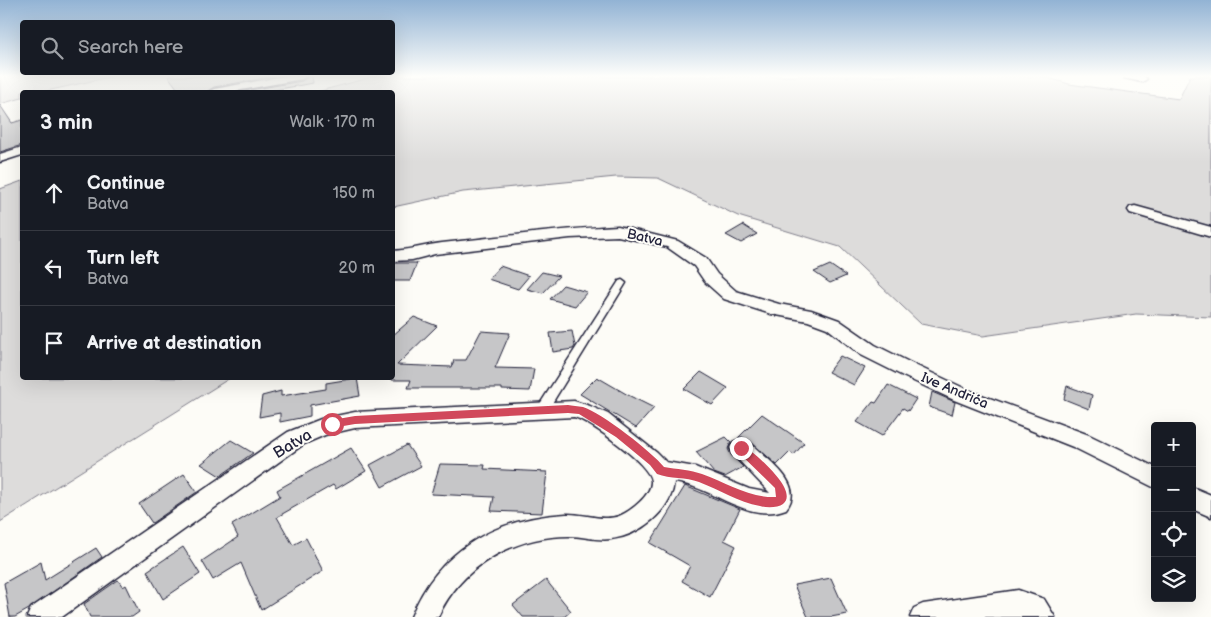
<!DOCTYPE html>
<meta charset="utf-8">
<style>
:root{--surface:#171b24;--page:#20242c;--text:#f1f3f6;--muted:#9ea1a6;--line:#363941}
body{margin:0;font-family:"Balsamiq Sans",sans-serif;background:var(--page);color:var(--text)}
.controls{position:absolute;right:15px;bottom:15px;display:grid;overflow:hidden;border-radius:5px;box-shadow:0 5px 20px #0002}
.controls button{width:45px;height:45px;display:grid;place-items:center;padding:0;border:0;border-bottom:1px solid var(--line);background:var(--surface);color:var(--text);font:25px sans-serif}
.stop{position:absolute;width:15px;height:15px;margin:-11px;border:4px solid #d1495b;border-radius:50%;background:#fff}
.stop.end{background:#d1495b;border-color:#fff;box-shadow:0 1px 5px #0008}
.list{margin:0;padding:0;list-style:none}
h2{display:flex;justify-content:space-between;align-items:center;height:65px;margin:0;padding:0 20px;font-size:21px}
h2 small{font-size:16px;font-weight:400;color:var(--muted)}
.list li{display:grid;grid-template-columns:32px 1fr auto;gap:15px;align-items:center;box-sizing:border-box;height:75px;padding:0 20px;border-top:1px solid var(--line)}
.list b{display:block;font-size:19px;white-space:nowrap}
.list p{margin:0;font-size:16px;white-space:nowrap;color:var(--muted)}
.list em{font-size:16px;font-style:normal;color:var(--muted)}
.icon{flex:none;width:28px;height:28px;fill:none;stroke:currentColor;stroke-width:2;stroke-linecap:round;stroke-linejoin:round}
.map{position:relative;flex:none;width:1211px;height:617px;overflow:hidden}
.search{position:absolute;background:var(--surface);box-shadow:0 5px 20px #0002;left:20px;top:20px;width:375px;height:55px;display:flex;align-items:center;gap:12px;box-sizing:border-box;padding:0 18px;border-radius:5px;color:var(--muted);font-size:19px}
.panel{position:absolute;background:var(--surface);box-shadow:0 5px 20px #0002;left:20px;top:90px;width:375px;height:290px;border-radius:5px}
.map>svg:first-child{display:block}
</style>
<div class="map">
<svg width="1211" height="617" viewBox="0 0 1211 617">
<rect width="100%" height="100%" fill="#fdfcf7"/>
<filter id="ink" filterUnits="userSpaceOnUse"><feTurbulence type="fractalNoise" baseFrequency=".02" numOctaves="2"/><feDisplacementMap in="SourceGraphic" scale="10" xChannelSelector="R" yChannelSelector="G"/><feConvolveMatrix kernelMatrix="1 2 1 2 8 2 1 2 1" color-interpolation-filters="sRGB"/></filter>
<g filter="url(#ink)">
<path fill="#dddcdb" stroke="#807f8b" d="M0,76h114l-72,16h-20v6l-22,6z
M376,76h666l27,8 110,15 11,-23h21v241l-75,-3 -153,22 -62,-12 -81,-77 -102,-31 -80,-38 -42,-1 -153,15 -70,15 -1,-115h-76z
M22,181v197h208l-230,144v-333z"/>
<path fill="#c6c6c8" stroke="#22223b" d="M168,76h107l-61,11 -8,5h-26z
M309,76h3l1,7 -50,9h-25l64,-11z
M0,105l12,18 10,-3v25l-22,7z
M743,225l14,9 -16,9 -15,-8z
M392,263h25l-7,18h-18z
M830,265l16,11 -16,7 -16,-11z
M500,266l29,10 -11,13 -30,-10z
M542,272l17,4 -16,17 -16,-4z
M563,285l24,7 -12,14 -25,-7z
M414,317l23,9 -40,39 55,2 2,-7h12l15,-29 29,2 -15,35 39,1 -4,22 -28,-1v-2h-94l3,-8h-19v-44z
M572,331l3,15 -2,3 -20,3 -3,-19z
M840,356l25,12 -11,17 -26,-13z
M701,372l27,16 -16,17 -28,-16z
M597,377l31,18 26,13 -18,20 -56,-34z
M357,378l3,18 -50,9v11l-30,6v-9l-21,4 3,-21 19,-5v5l45,-7v-6z
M888,385l28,14 -8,12 -5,-3 -21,28 -25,-14 16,-20 3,1z
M1067,386l25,9 -3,14 -25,-10z
M932,392l23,10 -3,13 -23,-8z
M762,414l42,29 -10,12 -4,-3 -13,13 -27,-24 -8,-4 -4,1z
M726,437l5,5 -3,7 3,6 12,12 -18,10 -11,-4 -18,-21z
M231,440l22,13 -33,23 -19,-12z
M407,445l14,21 -39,21 -12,-22z
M351,448l15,23 -30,18 -3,-4 -56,32 16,28 13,-7 17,33 -62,39 -20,-47 -28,17 -11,-19 36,-24 -6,-12 48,-29 -3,-6z
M440,464l45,1 -1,4 63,3 -5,41 -51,-2 3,-14 -63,-3z
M184,474l13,18 -45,31 -13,-19z
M685,486l55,23 -16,31 12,6 -26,51 -28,-16 8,-15 -40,-23z
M183,547l17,27 -37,25 -16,-28z
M96,548l6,9 -73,52 -14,8h-5l-6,-34 37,-21 4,18z
M831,578l16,36 -16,3h-23l-14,-32z
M118,580l5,7 3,-2 13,27 -7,5h-42l-6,-13z
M546,580l25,31 -7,6h-41l-10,-12z"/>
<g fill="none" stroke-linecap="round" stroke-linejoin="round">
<defs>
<path id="service" d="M622,280l4,3 -80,130 -4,1 -4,-1 -1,-3 1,-3 81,-126z"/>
<path id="minor" d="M285,76h22l-5,3 -72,13h-22l6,-3z
M1123,76h20l4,3 -5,3 -18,-4z
M22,147v8l-22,7v-8z
M1135,206l76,21v10l-81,-24 -2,-3 2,-3z
M618,226l60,15 28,17 11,16 19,17 43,13 32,6 28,10 36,25 42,21 51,24 121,45 66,32v21l-82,-41 -119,-47 -51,-24 -42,-21 -34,-27 -19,-7 -37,-7 -47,-15 -19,-17 -11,-16 -27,-19 -49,-11 -48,2 -135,16 -23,6 -20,1v-10c18,-1 33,-6 50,-8 58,-6 117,-14 176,-17z
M574,401l16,5 18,8 49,39 9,9 29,5 54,22 21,4 -37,-39 -3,-6 3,-6 8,-3 8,3c16,16 58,42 37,67 -39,15 -74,-23 -112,-27 -2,29 -36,54 -63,57 -14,2 -28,-3 -42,-3 -55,0 -108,30 -131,81h-27c27,-67 85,-99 155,-103 17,-1 37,8 53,2 12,-5 33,-21 32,-35 0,-16 -61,-60 -77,-64l-219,11 -30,7 -21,9 -242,173h-35l4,-9 257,-176 33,-13 34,-7z
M1192,487l19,8v22l-19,-8z
M1018,590l26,9 11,18h-145l4,-9 9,-4z"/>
</defs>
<use href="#service" stroke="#22223b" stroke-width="3"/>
<use href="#minor" stroke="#22223b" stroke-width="3"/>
<use href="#service" fill="#fdfcf7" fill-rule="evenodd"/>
<use href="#minor" fill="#fdfcf7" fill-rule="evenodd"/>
</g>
</g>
<linearGradient id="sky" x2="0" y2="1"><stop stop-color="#92b3d4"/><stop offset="0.47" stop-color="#fefefb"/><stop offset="1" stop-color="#fefefb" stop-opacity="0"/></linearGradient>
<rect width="1211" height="162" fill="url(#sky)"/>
<path fill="#d1495b" d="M568,405c4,1 10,1 15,2 19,6 69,45 81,60 12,2 27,3 38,7 25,9 47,24 74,23l-1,-9 -38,-37v-6h7c10,9 56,45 39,59 -5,4 -17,4 -23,2 -22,-4 -40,-16 -61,-24 -13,-5 -29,-3 -42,-8l-7,-9 -34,-28 -37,-23 -11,-1 -213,11 -23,4 -5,-4 5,-4 23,-4z"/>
<g text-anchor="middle" stroke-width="4" stroke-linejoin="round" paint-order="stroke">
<g font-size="14" fill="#22223b" stroke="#fdfcf7">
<text transform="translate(645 237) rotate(13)" y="5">Batva</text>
<text transform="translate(955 390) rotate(23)" y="5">Ive Andrića</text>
</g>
<g font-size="16" fill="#22223b" stroke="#fdfcf7">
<text transform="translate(292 443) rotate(-31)" y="6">Batva</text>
</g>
</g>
</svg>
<div class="controls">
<button>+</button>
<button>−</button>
<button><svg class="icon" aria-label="locate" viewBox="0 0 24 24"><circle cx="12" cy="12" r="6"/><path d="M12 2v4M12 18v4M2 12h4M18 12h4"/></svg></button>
<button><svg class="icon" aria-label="layers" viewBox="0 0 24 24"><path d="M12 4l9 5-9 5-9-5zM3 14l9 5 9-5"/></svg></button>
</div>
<div class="stop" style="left:332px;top:424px"></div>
<div class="stop end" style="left:741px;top:448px"></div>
<div class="search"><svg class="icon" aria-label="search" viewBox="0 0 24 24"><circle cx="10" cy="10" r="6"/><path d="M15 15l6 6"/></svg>Search here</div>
<section class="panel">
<h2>3 min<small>Walk · 170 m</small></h2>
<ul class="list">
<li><svg class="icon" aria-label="ahead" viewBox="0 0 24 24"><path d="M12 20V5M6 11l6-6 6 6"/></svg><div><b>Continue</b><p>Batva</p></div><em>150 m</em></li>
<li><svg class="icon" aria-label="left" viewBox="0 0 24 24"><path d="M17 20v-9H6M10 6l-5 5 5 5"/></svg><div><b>Turn left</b><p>Batva</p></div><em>20 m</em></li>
<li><svg class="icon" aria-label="arrive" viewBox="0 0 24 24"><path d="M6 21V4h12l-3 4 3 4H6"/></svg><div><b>Arrive at destination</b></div></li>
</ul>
</section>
</div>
